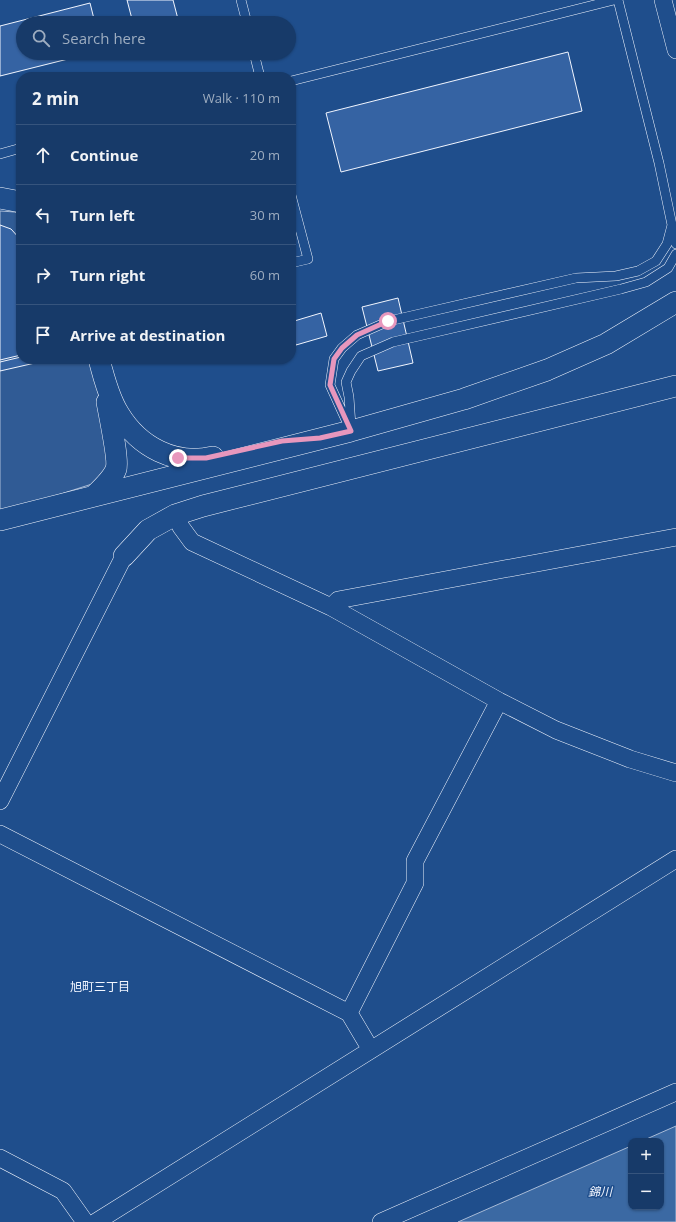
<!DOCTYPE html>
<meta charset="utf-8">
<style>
:root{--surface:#173a69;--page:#20416f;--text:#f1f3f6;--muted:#9eadc0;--line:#36547d}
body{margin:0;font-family:"Open Sans","Noto Sans JP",sans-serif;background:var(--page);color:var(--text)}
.controls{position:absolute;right:12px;bottom:12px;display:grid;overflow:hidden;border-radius:8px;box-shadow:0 1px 3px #0004}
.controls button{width:36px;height:36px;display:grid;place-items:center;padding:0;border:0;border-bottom:1px solid var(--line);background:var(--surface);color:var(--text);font:20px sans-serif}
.stop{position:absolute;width:12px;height:12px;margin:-9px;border:3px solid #e797bd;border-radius:50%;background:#fff}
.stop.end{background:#e797bd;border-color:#fff;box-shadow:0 1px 4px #0008}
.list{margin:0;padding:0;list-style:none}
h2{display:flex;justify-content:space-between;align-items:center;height:52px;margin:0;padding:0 16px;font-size:17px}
h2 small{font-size:13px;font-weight:400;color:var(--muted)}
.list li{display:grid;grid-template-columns:26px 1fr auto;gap:12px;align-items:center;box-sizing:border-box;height:60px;padding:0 16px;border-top:1px solid var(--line)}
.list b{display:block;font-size:15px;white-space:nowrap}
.list em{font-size:13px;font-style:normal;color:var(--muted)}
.icon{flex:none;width:22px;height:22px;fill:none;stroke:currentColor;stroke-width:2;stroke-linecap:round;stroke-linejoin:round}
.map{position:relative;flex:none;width:676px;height:1222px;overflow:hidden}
.search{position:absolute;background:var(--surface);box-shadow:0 1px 3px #0004;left:16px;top:16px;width:280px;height:44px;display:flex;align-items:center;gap:10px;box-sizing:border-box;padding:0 14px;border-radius:22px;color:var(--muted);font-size:15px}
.panel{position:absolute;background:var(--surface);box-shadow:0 1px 3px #0004;left:16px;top:72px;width:280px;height:292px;border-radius:16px}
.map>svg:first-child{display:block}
</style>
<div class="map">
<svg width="676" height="1222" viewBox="0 0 676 1222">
<rect width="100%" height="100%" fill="#1f4e8c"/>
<path fill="#305b95" stroke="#a8bbd7" d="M0,211l15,1 6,4v143h69l8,32 11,66 -4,15 -13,12 -56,18 -36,10z"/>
<path fill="#3b69a3" stroke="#a8bbd7" d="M676,1126v96h-218l173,-76v61h30v-66h-19z"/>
<path fill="#3563a3" stroke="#f2f6ff" d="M127,0h46l6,23h-46z
M90,3l5,20h-72v30h69l-92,23v-50z
M568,52l14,59 -241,61 -15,-59z
M0,225l11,4 10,11v115l-21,5z
M398,298l15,65 -35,8 -16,-64z
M321,313l6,23 -31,9 -5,-18v-5z
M21,357v2h12l2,4 -35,8v-9z"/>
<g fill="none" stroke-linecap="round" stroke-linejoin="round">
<defs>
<path id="service" d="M241,0l6,23
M618,0l41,163 17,81
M254,53l6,24
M291,81l323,-81
M0,154l21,-6
M291,195l17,64 -17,4
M351,426l-2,-29 -3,-15 5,-11 10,-15 32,-14 228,-53 25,-7 22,-14 8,-14
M351,431l-21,-46 4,-26 8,-11 15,-13 32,-14 187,-43 40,-2 22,-5 18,-10 11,-17 5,-19"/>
<path id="minor" d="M663,0l13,50
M175,515l6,12 11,15 139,65 168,94 57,29 74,29 46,14
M331,607l7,-7 338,-63
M0,801l124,-245
M0,834l349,179 22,37
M349,1013l66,-130v-22l84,-160
M0,1158l63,33 22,31
M96,1222l580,-363
M381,1222l295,-130"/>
<path id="tertiary" d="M0,198l21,4
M99,359c4,16 11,41 20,55 20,33 56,52 94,43
M94,496c7,-7 19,-18 22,-27 3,-9 -7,-55 -9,-67
M0,520l351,-89 113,-32 83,-29 59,-26 70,-42
M124,556l24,-26 27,-15 28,-9 473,-120"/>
</defs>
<use href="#service" stroke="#f2f6ff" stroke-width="10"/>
<use href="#minor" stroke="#f2f6ff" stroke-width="18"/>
<use href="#tertiary" stroke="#f2f6ff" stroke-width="22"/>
<use href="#service" stroke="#1f4e8c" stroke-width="9"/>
<use href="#minor" stroke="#1f4e8c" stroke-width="17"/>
<use href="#tertiary" stroke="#1f4e8c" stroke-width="21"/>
</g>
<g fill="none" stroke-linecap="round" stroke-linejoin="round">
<path stroke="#e797bd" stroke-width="5" d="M178,458h28l76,-17 38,-3 31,-7 -21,-46 4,-26 8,-11 15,-13 31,-14"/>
</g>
<g text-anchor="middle" stroke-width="3" stroke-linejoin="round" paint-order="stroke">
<g font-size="12" fill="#f2f6ff" stroke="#1f4e8c">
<text x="100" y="991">旭町三丁目</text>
</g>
<g font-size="12" font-style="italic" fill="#f2f6ff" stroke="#1f4e8c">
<text x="600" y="1196">錦川</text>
</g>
</g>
</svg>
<div class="controls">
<button>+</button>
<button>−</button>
</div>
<div class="stop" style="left:388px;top:321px"></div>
<div class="stop end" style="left:178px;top:458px"></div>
<div class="search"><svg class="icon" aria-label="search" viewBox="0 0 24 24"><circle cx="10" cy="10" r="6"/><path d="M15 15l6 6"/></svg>Search here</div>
<section class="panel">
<h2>2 min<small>Walk · 110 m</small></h2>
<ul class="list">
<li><svg class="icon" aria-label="ahead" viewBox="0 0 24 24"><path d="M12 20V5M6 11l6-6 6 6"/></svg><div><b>Continue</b></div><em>20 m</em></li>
<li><svg class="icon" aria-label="left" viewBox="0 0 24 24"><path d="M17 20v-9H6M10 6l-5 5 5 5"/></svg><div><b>Turn left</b></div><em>30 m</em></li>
<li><svg class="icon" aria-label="right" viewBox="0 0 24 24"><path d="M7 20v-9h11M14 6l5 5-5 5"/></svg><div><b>Turn right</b></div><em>60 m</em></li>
<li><svg class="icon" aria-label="arrive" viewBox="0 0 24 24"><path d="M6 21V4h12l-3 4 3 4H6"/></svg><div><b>Arrive at destination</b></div></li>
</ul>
</section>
</div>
